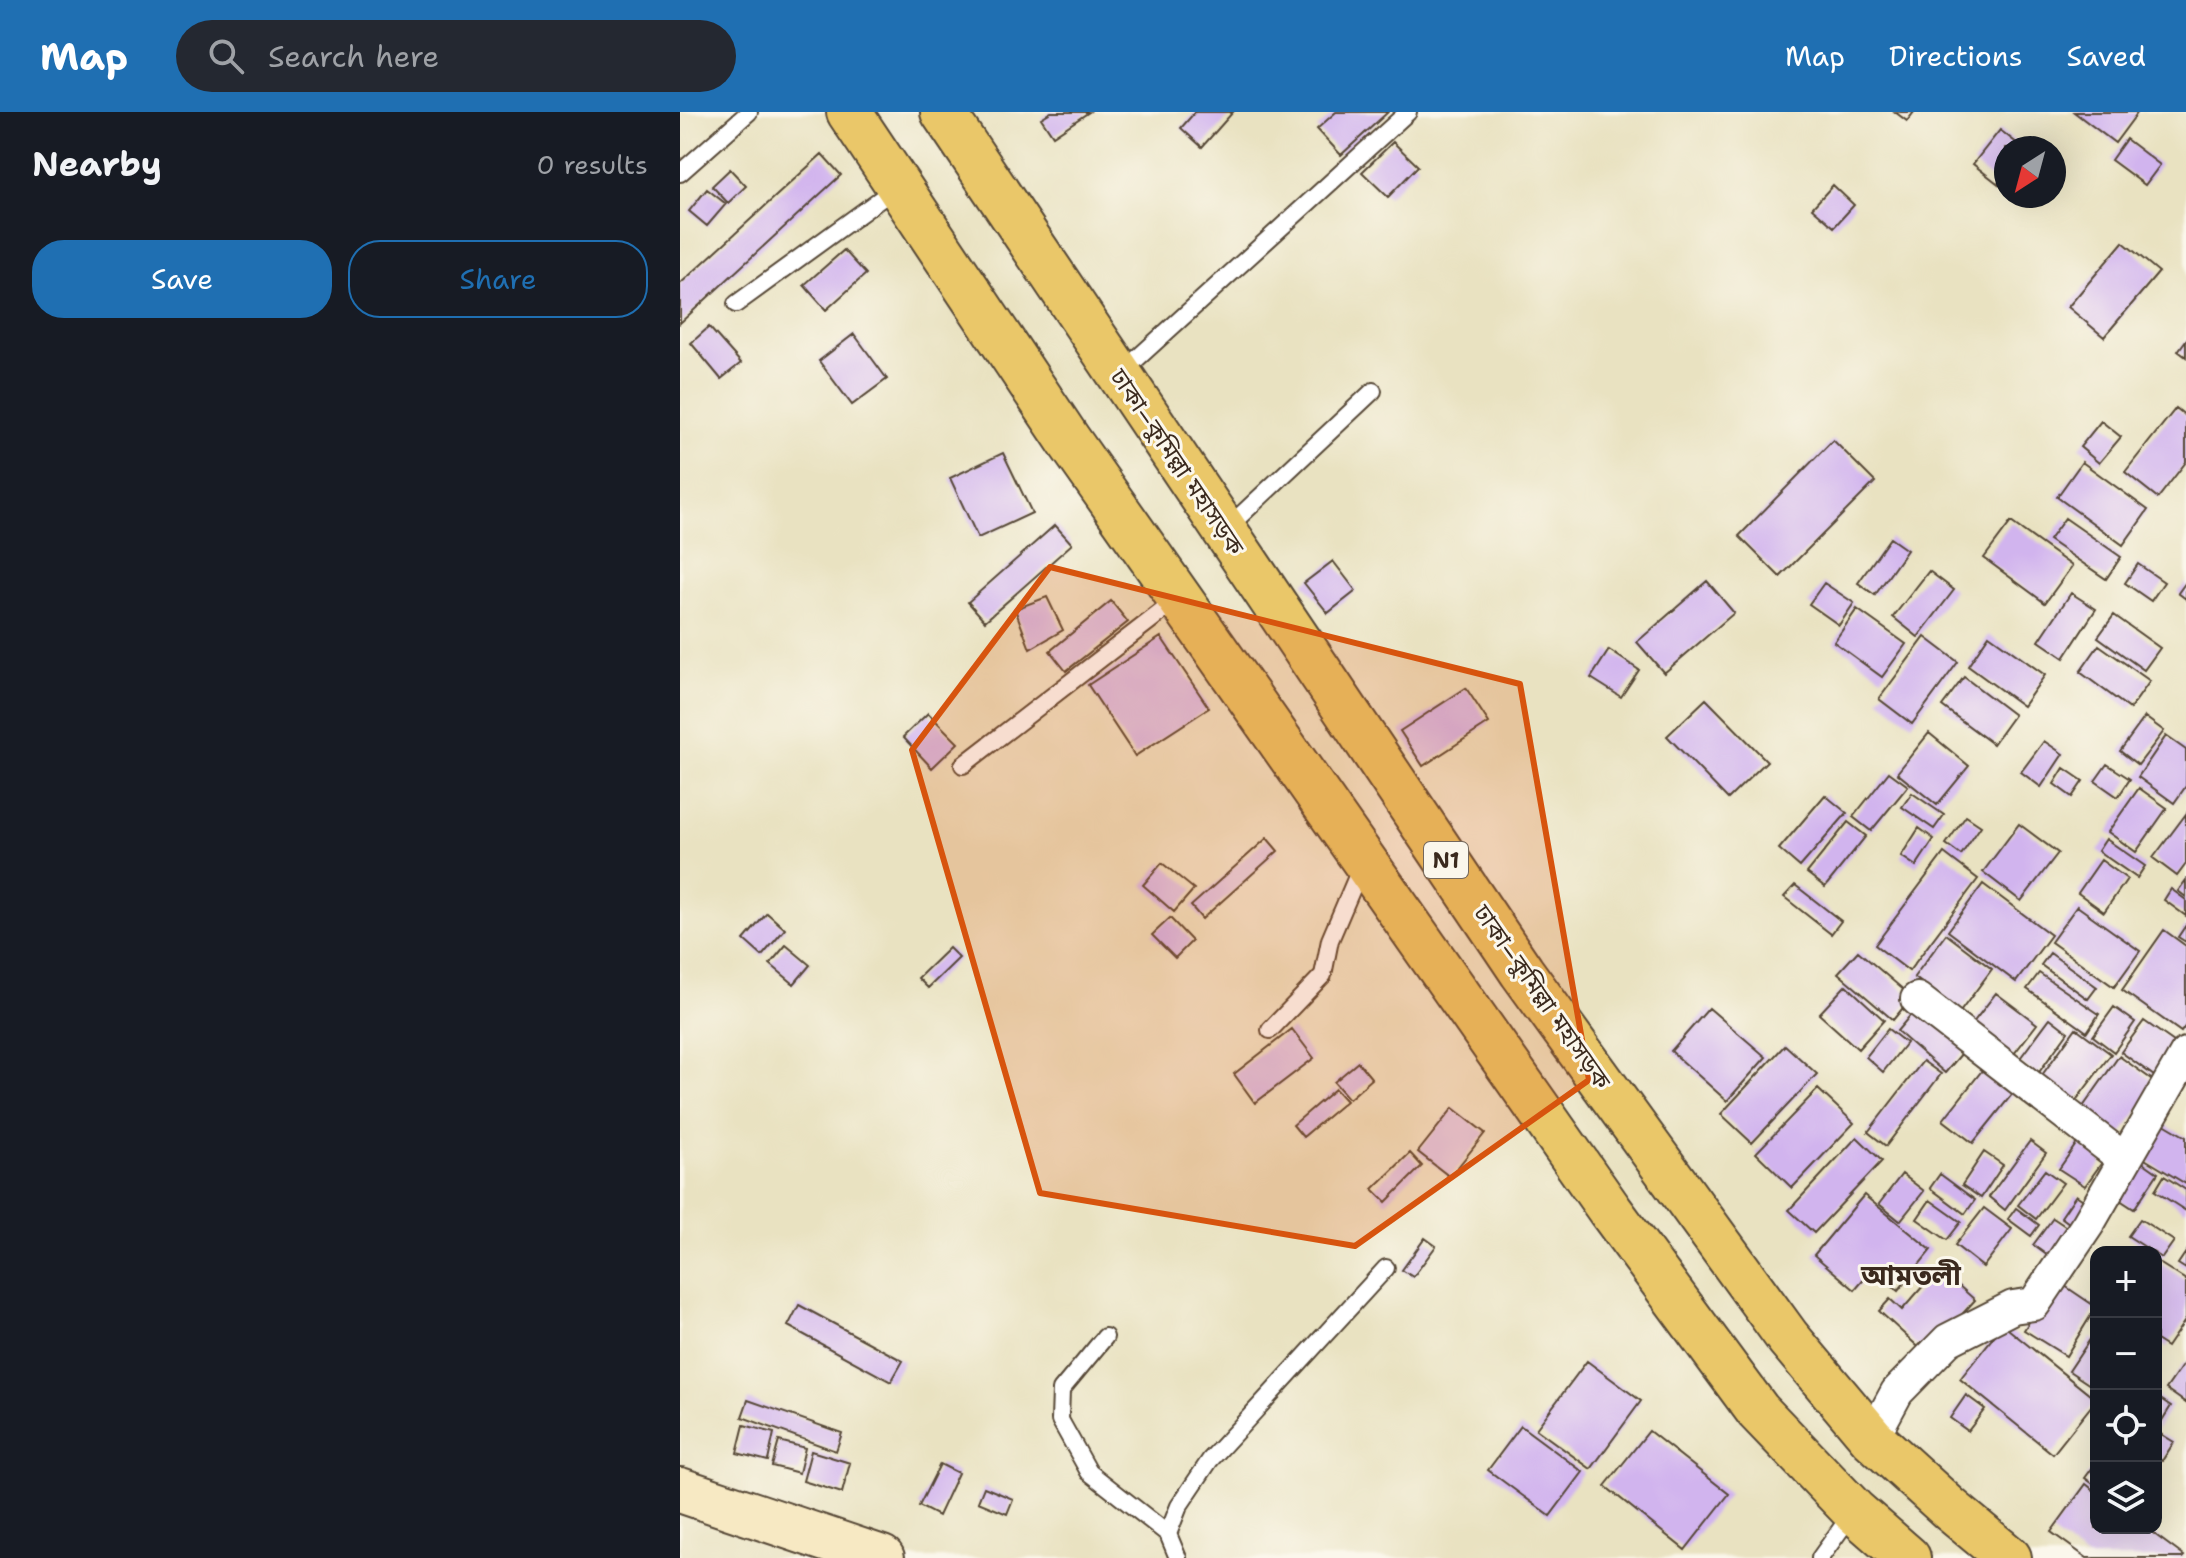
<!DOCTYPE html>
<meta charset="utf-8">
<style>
:root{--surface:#171b24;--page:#242831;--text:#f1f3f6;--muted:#9ea1a6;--line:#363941;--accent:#1f6fb2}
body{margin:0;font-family:"Shantell Sans","Noto Sans Bengali",sans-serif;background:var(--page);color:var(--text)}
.controls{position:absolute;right:24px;bottom:24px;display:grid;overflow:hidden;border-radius:16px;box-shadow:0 8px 32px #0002}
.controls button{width:72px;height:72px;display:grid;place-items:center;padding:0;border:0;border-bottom:2px solid var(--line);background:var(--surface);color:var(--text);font:40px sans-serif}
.compass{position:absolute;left:1314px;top:24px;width:72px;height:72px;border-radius:50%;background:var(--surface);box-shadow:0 8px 32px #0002;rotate:216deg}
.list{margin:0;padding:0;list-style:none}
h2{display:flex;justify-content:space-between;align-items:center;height:104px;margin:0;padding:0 32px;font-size:34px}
h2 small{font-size:26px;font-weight:400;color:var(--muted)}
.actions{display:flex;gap:16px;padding:24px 32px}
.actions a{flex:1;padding:18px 0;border:2px solid var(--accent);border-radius:32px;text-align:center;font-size:28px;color:var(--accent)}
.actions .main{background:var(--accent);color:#fff}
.icon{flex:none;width:44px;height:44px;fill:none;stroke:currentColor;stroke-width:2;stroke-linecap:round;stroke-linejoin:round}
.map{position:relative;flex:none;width:1506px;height:1446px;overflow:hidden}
header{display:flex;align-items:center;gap:48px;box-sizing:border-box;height:112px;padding:0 40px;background:var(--accent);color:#fff}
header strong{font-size:38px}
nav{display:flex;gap:44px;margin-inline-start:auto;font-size:28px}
.search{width:560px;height:72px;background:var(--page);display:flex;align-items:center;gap:20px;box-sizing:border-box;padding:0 28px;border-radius:44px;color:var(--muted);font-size:30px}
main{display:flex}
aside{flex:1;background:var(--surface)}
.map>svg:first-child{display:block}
</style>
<header>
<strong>Map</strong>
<div class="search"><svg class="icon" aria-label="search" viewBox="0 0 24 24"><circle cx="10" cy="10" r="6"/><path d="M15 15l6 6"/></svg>Search here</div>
<nav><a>Map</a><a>Directions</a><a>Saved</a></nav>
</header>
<main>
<aside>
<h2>Nearby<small>0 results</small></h2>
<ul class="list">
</ul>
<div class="actions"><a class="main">Save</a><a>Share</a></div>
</aside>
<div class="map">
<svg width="1506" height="1446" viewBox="0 0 1506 1446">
<rect width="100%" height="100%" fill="#fbf7ec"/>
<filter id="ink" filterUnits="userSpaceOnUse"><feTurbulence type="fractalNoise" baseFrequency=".0125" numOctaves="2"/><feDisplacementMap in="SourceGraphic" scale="16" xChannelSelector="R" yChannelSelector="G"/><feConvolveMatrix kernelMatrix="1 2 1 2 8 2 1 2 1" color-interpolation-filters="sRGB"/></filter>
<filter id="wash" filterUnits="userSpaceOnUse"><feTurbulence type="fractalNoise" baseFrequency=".006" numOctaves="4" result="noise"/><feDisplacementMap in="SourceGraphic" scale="32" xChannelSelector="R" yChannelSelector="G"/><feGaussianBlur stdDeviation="1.8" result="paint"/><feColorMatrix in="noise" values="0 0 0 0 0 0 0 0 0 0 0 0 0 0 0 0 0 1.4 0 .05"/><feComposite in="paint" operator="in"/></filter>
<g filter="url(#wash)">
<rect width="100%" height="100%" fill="#e9e2c1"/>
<g id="blocks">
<path fill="#d1b4ee" d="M371,0h38l-36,24 -12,-18z
M515,0h38l-31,35 -21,-19z
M656,0h52l-47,43 -24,-26z
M1215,0h19l-7,9z
M1394,0h64l-23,31z
M1320,18l23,18h-17v42l-33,-26z
M1446,27l34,26 -15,20 -34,-25z
M713,30l25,24 -30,31 -26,-25z
M142,42l19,21 -161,148v-39z
M50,57l16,17 -18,17 -16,-17z
M1153,73l21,20 -20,22 -22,-19z
M27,77l19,15 -19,22 -18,-15z
M1334,84h21l-8,10z
M1443,130l36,30 -55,65 -36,-30z
M164,138l22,24 -40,36 -22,-25z
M29,215l32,36 -20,16 -30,-36z
M174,222l33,45 -35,26 -33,-44z
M1506,228v17l-8,-6z
M1496,296l10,8v46l-28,36 -33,-26z
M1421,309l20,16 -22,26 -19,-16z
M1153,328l42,42 -95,95 -41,-41z
M323,341l29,60 -54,25 -28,-60z
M1402,350l66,48 -25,35 -66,-48z
M1385,406l56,39 -15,22 -57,-39z
M1331,410l61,44 -27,37 -61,-45z
M375,413l17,19 -87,77 -17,-19z
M1210,426l17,12 -32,45 -17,-12z
M653,449l23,30 -28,22 -24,-30z
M1458,452l26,18 -13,19 -26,-18z
M1249,459l25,19 -36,47 -25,-20z
M1027,469l27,32 -70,60 -27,-31z
M1506,470v17l-8,-6z
M1144,471l30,20 -15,22 -30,-21z
M1391,481l25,16 -32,49 -25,-17z
M367,485l16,33 -33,19 -15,-40z
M431,489l17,21 -62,49 -16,-20z
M1177,497l49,35 -24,33 -48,-35z
M1434,503l46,33 -16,22 -46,-33z
M1309,523l56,40 -22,31 -55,-40z
M481,525l48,71 -74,48 -47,-71z
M1245,525l33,25 -46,62 -33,-25z
M1419,533l51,36 -20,28 -50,-37z
M929,538l30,20 -18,27 -30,-19z
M1284,565l50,38 -21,29 -51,-38z
M786,576l23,35 -66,43 -23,-35z
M1026,587l61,62 -39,38 -61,-63z
M248,601l30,30 -26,25 -29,-31z
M1465,605l19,14 -26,34 -18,-14z
M1249,621l40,33 -32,39 -40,-32z
M1486,624l20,14v36l-12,17 -36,-26z
M1364,629l19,13 -22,33 -20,-15z
M1427,652l23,15 -12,18 -23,-16z
M1384,656l19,13 -11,16 -18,-13z
M1209,660l19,14 -37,45 -18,-14z
M1459,676l28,20 -31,44 -28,-20z
M1232,681l32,22 -10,14 -32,-22z
M1145,683l22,18 -47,54 -21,-18z
M1506,702v50l-9,12 -24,-18z
M1286,704l15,10 -20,29 -15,-11z
M1168,710l18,14 -41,51 -18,-14z
M1339,712l39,29 -37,48 -38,-29z
M1239,716l15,11 -18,27 -15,-10z
M587,726l11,13 -76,68 -11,-13z
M1426,727l39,27 -8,12 -39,-27z
M1264,741l34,26 -69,92 -34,-26z
M1421,748l26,19 -23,33 -26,-19z
M482,751l32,26 -20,23 -31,-27z
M1506,768v17l-8,-6z
M1303,772l68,51 -35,47 -68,-51z
M1115,773l46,36 -10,13 -47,-37z
M1491,777l15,11v16l-22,-16z
M1397,794l63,45 -26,36 -63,-45z
M87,801l18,16 -23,27 -18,-16z
M490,806l22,23 -17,17 -23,-23z
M1506,813v17l-8,-5z
M1484,818l22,16v79l-5,7 -59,-42z
M1266,822l46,35 -32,43 -46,-35z
M106,833l24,20 -16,19 -24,-20z
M269,836l10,10 -31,30 -10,-10z
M1178,839l54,46 -19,23 -55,-47z
M1370,841l47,34 -9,12 -47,-34z
M1359,861l60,41 -12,18 -60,-43z
M1166,873l38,35 -26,29 -39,-35z
M1316,881l41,31 -27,35 -41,-31z
M1240,892l48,42 -23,27 -48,-42z
M1434,895l21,15 -21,30 -21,-16z
M1029,896l57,49 -39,44 -56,-50z
M1370,906l18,14 -31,43 -19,-14z
M1464,909l40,28 -23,32 -40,-29z
M1396,916l35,26 -40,53 -34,-25z
M612,917l22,29 -59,45 -21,-29z
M1208,917l18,14 -23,29 -17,-15z
M1105,933l32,29 -65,69 -31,-29z
M1439,944l39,28 -42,57 -38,-27z
M1243,949l18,13 -55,72 -18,-14z
M678,950l14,17 -23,20 -15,-17z
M1308,951l30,24 -45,56 -30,-23z
M655,977l11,12 -43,36 -10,-12z
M1138,977l36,34 -62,65 -36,-35z
M773,996l32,25 -35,44 -32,-25z
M1479,1009l27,16v47l-48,-29z
M1177,1025l25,24 -68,72 -25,-23z
M1350,1029l16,12 -41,57 -16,-13z
M1397,1031l26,18 -18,25 -26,-17z
M1304,1040l19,13 -22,33 -19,-13z
M730,1041l12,13 -36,36 -13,-13z
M1461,1049l17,12 -24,36 -17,-11z
M1365,1058l18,13 -27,36 -18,-14z
M1222,1062l22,17 -24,30 -21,-17z
M1260,1062l35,26 -10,14 -35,-26z
M1484,1064l22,14v21l-31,-20z
M1184,1083l67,55 -33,41 -26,-21 -17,20 -41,-35z
M1396,1083l13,9 -16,22 -12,-9z
M1250,1088l31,22 -14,18 -30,-21z
M1304,1096l28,21 -29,38 -28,-22z
M1336,1096l23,17 -8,11 -23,-17z
M1373,1106l18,12 -20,28 -18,-13z
M1460,1107l34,22 -12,17 -34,-22z
M745,1126l11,8 -23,31 -11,-7z
M1506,1140v17l-8,-5z
M1476,1149l30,19v39l-19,28 -11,-7z
M1259,1156l36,32 -49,54 -47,-43 11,-12 12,11z
M1376,1168l40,27 -30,49 -42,-26z
M119,1193l104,56 -12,21 -103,-56z
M1323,1213l93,75 -43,54 -93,-75z
M1411,1226l5,4v47l-27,-18z
M907,1249l54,40 -50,68 -55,-40z
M1504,1251l2,1v39l-20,-14z
M1286,1283l19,14 -17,22 -18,-13z
M1476,1284l15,10 -15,24z
M68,1288l94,33 -6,18 -94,-34z
M64,1313l30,8 -6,28 -31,-8z
M841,1314l62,46 -33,44 -62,-46z
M969,1319l80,63 -44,56 -80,-64z
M1481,1322l13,8 -12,19 -6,-4v-14z
M99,1329l26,7 -6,25 -27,-7z
M131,1339l39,12 -8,30 -39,-12z
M1416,1351v23l-11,-8z
M260,1352l18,9 -20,43 -19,-10z
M1406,1372l10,8v36h50l38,28 -2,2h-95l-36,-26z
M304,1375l29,12 -6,15 -29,-12z"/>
</g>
</g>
<g filter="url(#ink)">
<use href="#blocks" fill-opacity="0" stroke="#554636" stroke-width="2"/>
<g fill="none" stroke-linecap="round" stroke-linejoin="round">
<defs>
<path id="service" d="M0,61l69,-61
M56,192l161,-117
M440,262l288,-262
M545,418l148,-139
M283,653l215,-166
M590,918l53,-55 7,-35 32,-75
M425,1225l-44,53 -1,30 29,52 79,62
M498,1446l-10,-24 11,-28 31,-46 176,-192
M1140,1446l33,-46"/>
<path id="minor" d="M1237,887l207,160
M1192,1326l25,-46 51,-52 65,-33 21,-3 54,-80 98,-170"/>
<path id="secondary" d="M0,1378l202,68"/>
<path id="trunk" d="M169,0l220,329 540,768 149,202 96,100 54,47
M263,0l579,860 266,366 84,100 78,71 59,49"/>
</defs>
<use href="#service" stroke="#554636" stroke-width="20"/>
<use href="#minor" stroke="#554636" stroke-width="36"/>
<use href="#secondary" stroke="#554636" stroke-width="48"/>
<use href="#trunk" stroke="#554636" stroke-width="48"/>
<use href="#service" stroke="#fff" stroke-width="16"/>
<use href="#minor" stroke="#fff" stroke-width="32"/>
<use href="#secondary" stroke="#f7e9c3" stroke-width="44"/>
<use href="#trunk" stroke="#eac769" stroke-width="44"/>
</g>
</g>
<path fill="#d7540e" fill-opacity="0.2" stroke="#d7540e" stroke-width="6" stroke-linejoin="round" d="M370,455l470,117 69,396 -234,166 -315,-53 -128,-443z"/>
<g text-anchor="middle" stroke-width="6" stroke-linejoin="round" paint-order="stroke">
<rect fill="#fbf7ec" stroke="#75685c" stroke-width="2" x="744" y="730" width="44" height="36" rx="6"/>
<g font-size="22" font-weight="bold" fill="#3b2a1e">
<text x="766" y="756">N1</text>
</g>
<g font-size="24" fill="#3b2a1e" stroke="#fbf7ec">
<text transform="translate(497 350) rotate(56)" y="8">ঢাকা–কুমিল্লা মহাসড়ক</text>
<text transform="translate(862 885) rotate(55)" y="8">ঢাকা–কুমিল্লা মহাসড়ক</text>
</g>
<g font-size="28" font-weight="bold" fill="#3b2a1e" stroke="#fbf7ec">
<text x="1231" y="1173">আমতলী</text>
</g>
</g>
</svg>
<div class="controls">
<button>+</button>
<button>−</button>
<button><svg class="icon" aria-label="locate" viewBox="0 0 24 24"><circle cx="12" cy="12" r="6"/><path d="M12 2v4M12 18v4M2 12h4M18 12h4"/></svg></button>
<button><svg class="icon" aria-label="layers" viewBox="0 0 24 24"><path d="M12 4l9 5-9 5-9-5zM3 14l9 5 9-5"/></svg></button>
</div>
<svg class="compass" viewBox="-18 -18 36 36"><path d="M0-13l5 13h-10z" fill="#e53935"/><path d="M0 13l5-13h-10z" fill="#9ea1a6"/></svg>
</div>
</main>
